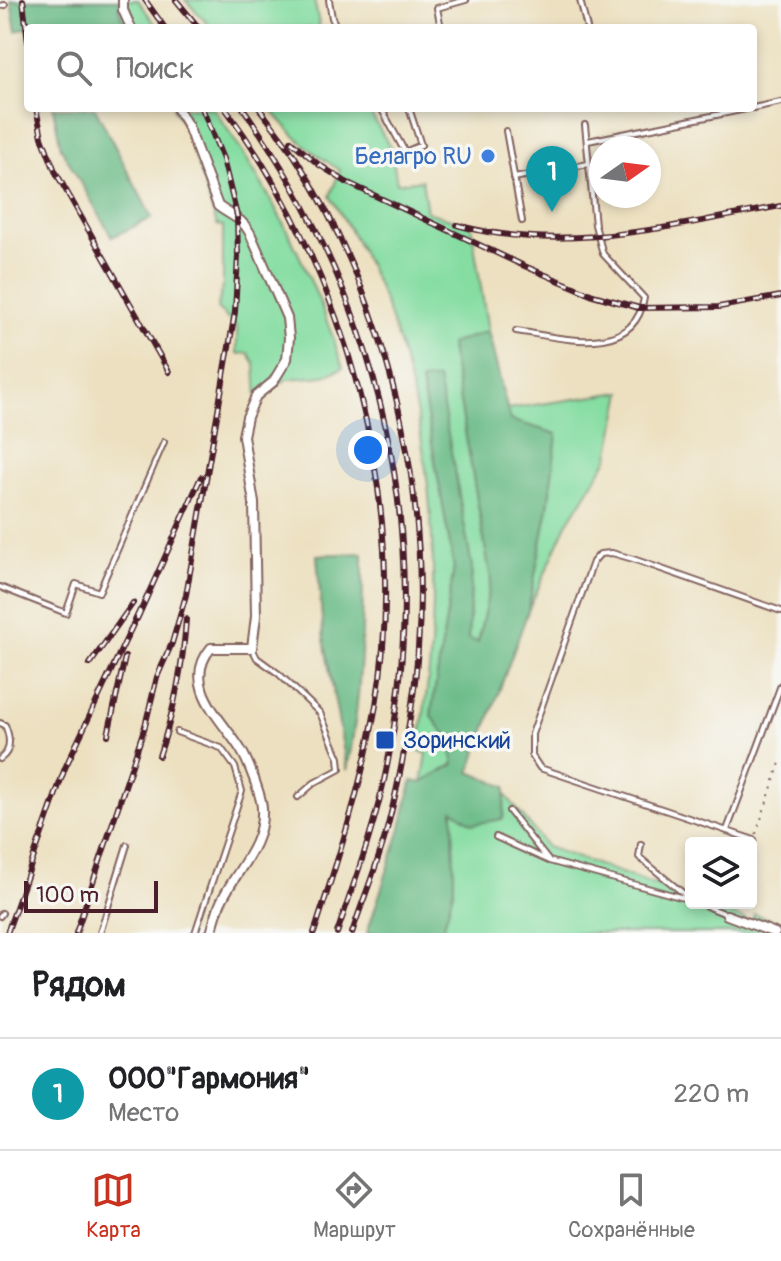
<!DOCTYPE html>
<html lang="ru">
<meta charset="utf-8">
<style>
:root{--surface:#fff;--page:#f2f2f2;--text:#202124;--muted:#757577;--line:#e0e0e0;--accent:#c8321e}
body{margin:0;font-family:Pangolin,sans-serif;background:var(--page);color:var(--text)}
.controls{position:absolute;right:24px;bottom:24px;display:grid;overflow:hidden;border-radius:8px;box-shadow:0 4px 12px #0003}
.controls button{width:72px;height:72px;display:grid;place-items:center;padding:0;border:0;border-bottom:2px solid var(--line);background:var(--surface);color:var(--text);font:40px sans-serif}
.compass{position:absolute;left:589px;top:136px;width:72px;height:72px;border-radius:50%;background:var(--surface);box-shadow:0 4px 12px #0003;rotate:76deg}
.scale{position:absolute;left:24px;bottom:20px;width:134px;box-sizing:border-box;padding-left:8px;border:4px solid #4a1f2b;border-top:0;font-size:22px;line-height:28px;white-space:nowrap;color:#4a1f2b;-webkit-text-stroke:6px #f6f6f2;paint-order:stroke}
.you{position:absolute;left:368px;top:450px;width:28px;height:28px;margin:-20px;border:6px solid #fff;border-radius:50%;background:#1a73e8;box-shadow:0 0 0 12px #1a73e833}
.badge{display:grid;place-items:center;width:52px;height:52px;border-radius:50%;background:var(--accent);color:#fff;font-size:26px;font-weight:700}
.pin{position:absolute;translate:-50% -66px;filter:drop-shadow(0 2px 4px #0008)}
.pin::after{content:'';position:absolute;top:42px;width:28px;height:24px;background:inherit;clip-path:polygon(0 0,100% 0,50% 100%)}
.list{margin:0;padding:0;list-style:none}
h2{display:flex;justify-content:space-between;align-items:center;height:104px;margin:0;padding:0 32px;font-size:34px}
h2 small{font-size:26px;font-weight:400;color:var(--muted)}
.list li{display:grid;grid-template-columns:52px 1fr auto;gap:24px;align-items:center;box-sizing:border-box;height:112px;padding:0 32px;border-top:2px solid var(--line)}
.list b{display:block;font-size:30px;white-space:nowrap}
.list p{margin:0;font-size:26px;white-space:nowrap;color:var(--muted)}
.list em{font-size:26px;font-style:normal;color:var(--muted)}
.icon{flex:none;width:44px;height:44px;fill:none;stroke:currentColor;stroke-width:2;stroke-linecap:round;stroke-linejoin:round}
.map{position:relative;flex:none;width:781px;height:933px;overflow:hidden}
.search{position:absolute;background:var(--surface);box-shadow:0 4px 12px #0003;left:24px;right:24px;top:24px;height:88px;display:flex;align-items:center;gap:20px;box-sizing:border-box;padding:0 28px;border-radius:8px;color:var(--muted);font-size:30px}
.sheet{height:216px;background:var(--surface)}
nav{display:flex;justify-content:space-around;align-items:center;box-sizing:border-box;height:112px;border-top:2px solid var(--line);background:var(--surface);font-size:22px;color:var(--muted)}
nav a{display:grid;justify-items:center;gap:4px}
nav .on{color:var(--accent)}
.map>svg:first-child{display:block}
</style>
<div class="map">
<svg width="781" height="933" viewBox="0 0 781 933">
<rect width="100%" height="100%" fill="#f6f6f2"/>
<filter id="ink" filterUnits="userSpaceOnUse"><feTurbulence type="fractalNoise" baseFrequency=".0125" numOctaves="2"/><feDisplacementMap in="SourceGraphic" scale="16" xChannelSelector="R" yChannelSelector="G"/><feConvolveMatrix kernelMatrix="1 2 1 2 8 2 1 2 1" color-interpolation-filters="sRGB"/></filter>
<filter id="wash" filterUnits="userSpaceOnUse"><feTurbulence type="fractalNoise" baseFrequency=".006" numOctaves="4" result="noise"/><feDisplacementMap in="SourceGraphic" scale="32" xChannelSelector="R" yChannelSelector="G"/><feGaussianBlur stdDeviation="1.8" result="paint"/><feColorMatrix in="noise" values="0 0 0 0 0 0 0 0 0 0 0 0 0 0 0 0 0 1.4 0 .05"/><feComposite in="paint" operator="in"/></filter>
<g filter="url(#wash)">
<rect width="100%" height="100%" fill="#ece0c0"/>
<path fill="#85dda2" stroke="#687e66" stroke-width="2" d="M119,0h19l20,28h-33l-6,-18z
M185,0h129l6,28h-108z
M173,108h40c57,81 101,166 130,260l-19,8 -37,3 -30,21 -2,-35 -6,-12 -12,1v-27l-20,-18 6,-23v-60l-6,-1 -31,-96z
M270,108h97l24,40 6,35 25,-3 5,32 44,13 17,106 -38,14 41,235 -13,63 -10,-4 4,-72 -51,-185 33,186 -23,147 17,23 6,26 -32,19 5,-29 -9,-4c27,-150 20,-314 -37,-457 -14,-34 -32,-66 -51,-97l10,-26c-29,-17 -49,-36 -70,-62z
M622,392l-13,65 -43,69 -38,85 20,-104 9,-73 -47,-13 -3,-12z
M505,794l42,53 125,44 19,7v5h12l48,19 3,-8 27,8v11h-339l12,-45 -1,-79 50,10z"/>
<path fill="#6cbc88" stroke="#5b6e5a" stroke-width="2" d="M11,0h108v10l6,18h-88l-1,-3 -20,6z
M53,108h42l57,110 -40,19 -51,-89z
M488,331l22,89 47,14 -9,73 -20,104 -58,161 36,15 -3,32 -30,5 -20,-14 1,78 -12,45h-75l33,-101 12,-51 10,2 32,-19 -6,-26 -17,-23 23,-147 -33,-187 17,-2 34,188 -4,72 10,3 13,-62 -41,-236z
M363,553c0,73 -1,144 -16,217l-24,-137 -6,-78z"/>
</g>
<g filter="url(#ink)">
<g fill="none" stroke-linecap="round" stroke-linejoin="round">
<defs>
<path id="service" d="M329,0l3,18 5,10
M580,0l7,28
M0,6l5,-1
M441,28l-4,-20 29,-8
M381,108l24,44 16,-7 -12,-37
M753,108l28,-6
M506,131l16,90
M588,141l163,-33
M514,178l74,-14
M516,331c44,6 118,29 128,-33l-41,-44 -8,-29 -10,-100
M0,587l66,26 10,-29 23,8 65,-150
M252,648l5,10 22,16 41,39 19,45 1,11 -26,14 -16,14
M0,723l5,2c5,12 7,26 -5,34
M177,732l44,16 14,19 7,24 -47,142
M509,811l39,49
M727,830l54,-145
M496,837l53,24 142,39
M754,840l-214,-72 -8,-12v-22l61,-172 7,-8 12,-1 21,6 148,52
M641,844l-2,13 50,41
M699,903l27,11
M0,916l2,-3
M100,933l27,-88"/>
<path id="minor" d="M123,0v10l8,18
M177,108l11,18 30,80c13,10 24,12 32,27l37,85 2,20 -2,21 -14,23 -17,14 -9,21 -4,19 11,67 2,113 -4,32h-41c-31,37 12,72 30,102 7,11 21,47 21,59 2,36 -24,59 -39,89 -6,10 -8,23 -12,35
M727,915l48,18"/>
</defs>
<use href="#service" stroke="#83635f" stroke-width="8"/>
<use href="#minor" stroke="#83635f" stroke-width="12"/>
<path stroke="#83635f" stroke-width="2" stroke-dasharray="2 6" stroke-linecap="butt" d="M756,834l25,-74"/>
<use href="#service" stroke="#fff" stroke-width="4"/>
<use href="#minor" stroke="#fff" stroke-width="8"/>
<defs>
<path id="rail" d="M23,0l5,42
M145,0l20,28
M176,0l23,28
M36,108l6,29 13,34 114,201
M225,108c122,165 185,393 151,597 -14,80 -37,151 -62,228
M243,108c139,198 192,424 143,663 -11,55 -31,109 -49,162
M259,108c12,16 25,32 36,49 101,159 145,367 116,554 -6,39 -14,80 -24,118 -9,35 -24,70 -35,104
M291,141l27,23 28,18 176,83 71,30 46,13 80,-1 62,-11
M457,225c108,30 217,0 324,-19
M137,619l64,-142
M90,664l43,-61
M108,735l17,-78
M159,756c15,-44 24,-90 27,-137
M7,933l58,-165 75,-158
M76,933l69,-207 12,-49 15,-34 14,-48 49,-283 3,-56 -1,-40 -14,-57 -21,-51"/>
</defs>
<use href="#rail" stroke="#4a1f2b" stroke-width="6"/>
<use href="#rail" stroke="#f6f6f2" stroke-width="3" stroke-dasharray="9" stroke-linecap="butt"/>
</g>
</g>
<circle fill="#3f7fe0" stroke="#f6f6f2" stroke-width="3" cx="488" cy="156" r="8"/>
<rect fill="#1a4fb4" stroke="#f6f6f2" stroke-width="3" x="375" y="730" width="20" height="20" rx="4"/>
<g text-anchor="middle" stroke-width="7" stroke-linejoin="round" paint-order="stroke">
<g font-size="24" fill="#366cbe" stroke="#f6f6f2" text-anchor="end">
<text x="472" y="164">Белагро RU</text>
</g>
<g font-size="24" fill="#164399" stroke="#f6f6f2" text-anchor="start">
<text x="403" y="748">Зоринский</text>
</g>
</g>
</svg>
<div class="controls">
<button><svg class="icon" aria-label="layers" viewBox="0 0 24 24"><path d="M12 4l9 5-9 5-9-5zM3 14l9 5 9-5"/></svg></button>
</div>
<svg class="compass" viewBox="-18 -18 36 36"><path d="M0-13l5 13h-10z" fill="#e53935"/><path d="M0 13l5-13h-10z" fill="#757577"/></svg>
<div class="scale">100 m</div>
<div class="you"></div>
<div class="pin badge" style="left:552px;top:212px;background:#0f9aa8">1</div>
<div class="search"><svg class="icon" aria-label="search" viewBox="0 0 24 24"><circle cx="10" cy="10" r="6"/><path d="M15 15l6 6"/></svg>Поиск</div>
</div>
<section class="sheet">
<h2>Рядом<small></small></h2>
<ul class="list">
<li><span class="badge" style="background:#0f9aa8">1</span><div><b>ООО&quot;Гармония&quot;</b><p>Место</p></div><em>220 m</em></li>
</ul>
</section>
<nav>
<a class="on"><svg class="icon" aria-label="map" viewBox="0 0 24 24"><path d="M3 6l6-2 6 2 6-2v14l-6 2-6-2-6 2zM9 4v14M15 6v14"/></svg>Карта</a>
<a><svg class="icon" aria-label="directions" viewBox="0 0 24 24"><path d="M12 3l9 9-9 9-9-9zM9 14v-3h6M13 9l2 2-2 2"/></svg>Маршрут</a>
<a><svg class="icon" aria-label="saved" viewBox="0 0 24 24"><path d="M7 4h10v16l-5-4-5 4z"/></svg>Сохранённые</a>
</nav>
